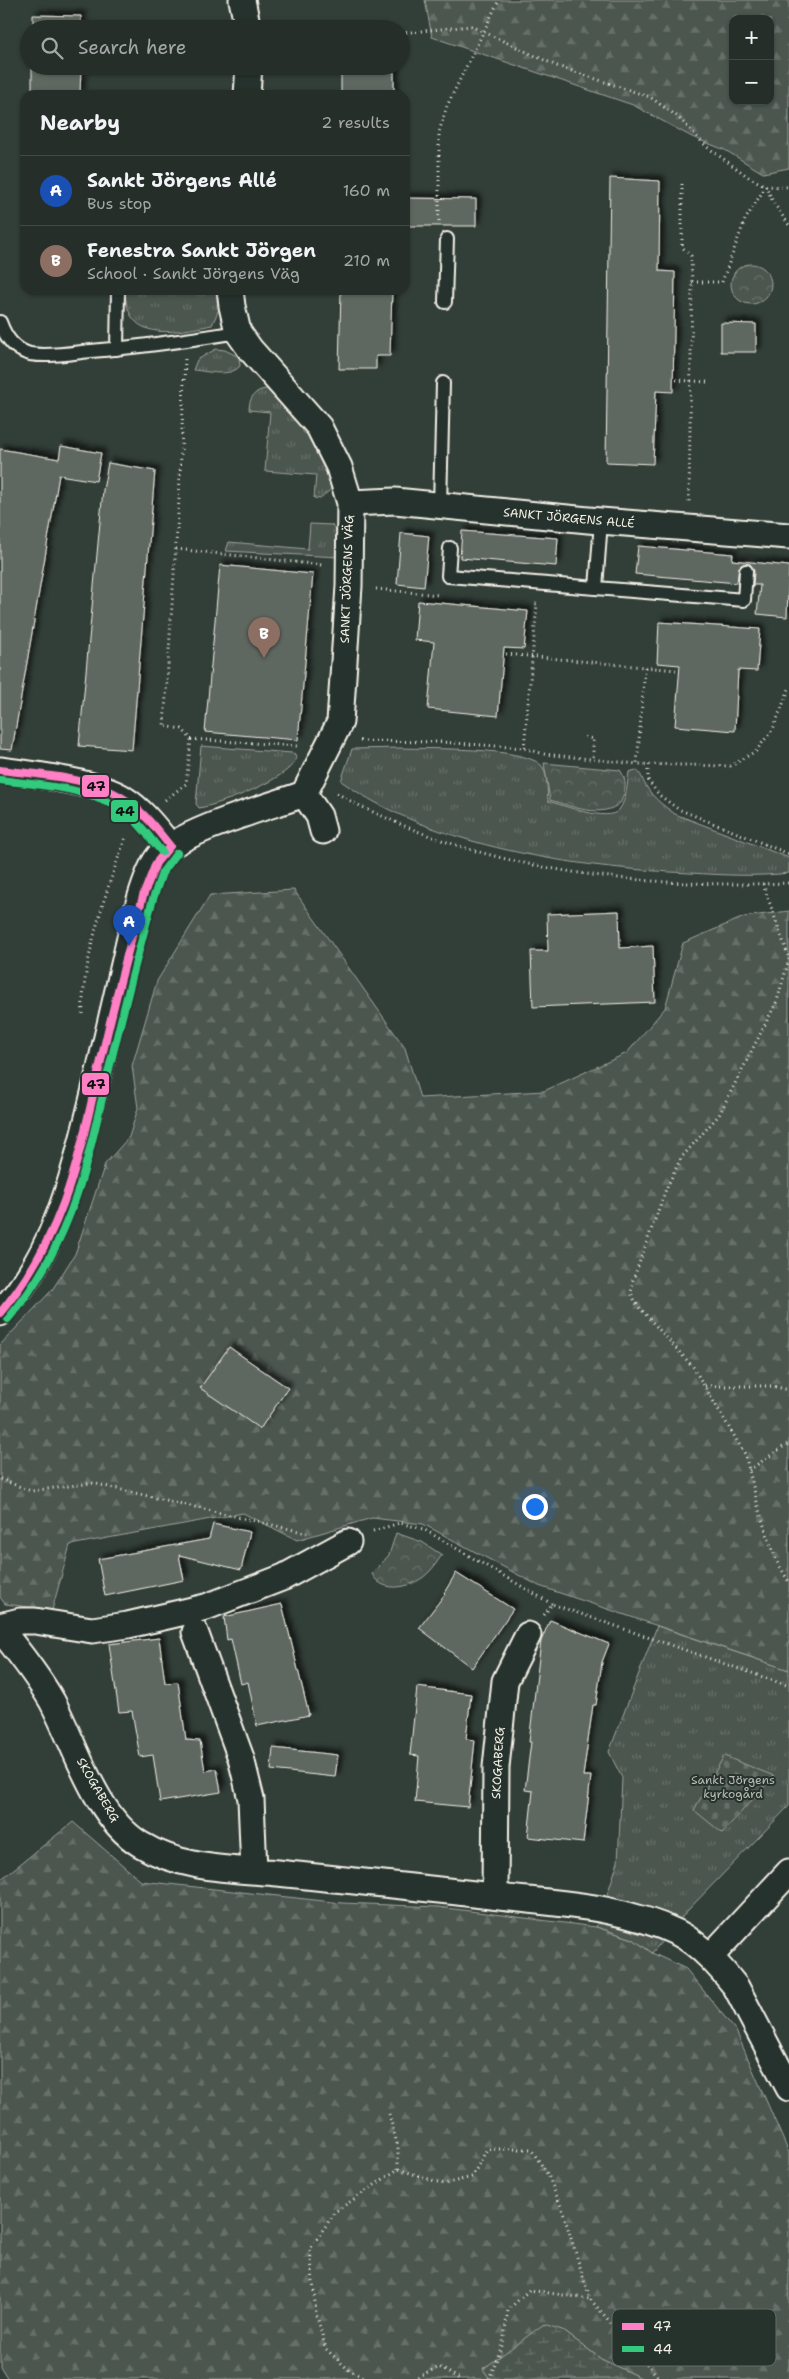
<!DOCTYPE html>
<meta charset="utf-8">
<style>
:root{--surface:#262e2a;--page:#2e3632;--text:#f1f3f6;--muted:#a4a8a8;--line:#424a47;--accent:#d6ab8b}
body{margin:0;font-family:"Shantell Sans",sans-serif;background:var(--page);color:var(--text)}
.controls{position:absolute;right:15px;top:15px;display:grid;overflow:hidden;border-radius:10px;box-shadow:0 1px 4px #0004}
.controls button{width:45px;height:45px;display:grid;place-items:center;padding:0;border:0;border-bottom:1px solid var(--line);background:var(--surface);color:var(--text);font:25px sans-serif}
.you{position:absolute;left:534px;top:1506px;width:18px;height:18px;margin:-12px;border:4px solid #fff;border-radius:50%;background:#1a73e8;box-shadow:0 0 0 8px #1a73e833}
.badge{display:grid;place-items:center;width:32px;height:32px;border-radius:50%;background:var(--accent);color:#fff;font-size:16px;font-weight:700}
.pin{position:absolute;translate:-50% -41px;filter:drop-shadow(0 1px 2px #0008)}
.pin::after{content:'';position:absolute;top:26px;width:18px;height:15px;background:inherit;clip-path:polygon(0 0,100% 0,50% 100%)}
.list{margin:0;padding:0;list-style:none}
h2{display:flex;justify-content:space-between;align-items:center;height:65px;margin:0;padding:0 20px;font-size:21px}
h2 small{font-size:16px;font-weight:400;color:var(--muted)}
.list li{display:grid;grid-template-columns:32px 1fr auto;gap:15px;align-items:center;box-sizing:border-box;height:70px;padding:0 20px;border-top:1px solid var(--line)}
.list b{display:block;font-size:19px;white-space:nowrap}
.list p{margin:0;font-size:16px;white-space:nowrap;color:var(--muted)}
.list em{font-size:16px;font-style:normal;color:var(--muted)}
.icon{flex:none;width:28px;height:28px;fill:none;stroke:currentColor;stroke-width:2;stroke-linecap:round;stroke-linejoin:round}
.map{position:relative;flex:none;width:789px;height:2379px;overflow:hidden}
.search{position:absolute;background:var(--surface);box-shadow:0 1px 4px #0004;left:20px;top:20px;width:390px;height:55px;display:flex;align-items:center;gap:12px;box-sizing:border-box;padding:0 18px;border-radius:28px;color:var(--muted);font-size:19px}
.panel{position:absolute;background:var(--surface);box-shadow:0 1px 4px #0004;left:20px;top:90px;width:390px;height:205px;border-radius:15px}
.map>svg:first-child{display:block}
</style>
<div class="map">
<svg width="789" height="2379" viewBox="0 0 789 2379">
<defs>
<pattern id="grass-tufts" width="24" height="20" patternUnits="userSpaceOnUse" patternTransform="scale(1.25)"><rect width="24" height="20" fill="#4c564f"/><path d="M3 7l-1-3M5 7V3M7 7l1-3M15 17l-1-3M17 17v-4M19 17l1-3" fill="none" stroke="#666f68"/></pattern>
<pattern id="forest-firs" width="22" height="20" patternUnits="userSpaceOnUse" patternTransform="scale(1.25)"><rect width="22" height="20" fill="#4c564f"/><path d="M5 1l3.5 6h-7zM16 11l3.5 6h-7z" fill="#666f68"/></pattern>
<pattern id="wetland-marsh" width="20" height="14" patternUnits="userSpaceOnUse" patternTransform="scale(1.25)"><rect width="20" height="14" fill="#4c564f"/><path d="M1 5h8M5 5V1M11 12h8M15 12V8" fill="none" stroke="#666f68"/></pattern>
<pattern id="cemetery-stones" width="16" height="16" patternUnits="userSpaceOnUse" patternTransform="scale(1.25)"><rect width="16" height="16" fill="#4c564f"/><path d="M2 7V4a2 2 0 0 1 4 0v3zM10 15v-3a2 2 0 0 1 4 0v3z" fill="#666f68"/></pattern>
<pattern id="park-crowns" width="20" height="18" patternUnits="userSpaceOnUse" patternTransform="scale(1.25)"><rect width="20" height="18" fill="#4c564f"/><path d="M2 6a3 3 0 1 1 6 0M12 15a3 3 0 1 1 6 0" fill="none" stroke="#666f68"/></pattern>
<filter id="shadow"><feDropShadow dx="4.5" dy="-4.5" stdDeviation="2.5" flood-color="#0009"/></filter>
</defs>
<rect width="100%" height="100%" fill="#323e38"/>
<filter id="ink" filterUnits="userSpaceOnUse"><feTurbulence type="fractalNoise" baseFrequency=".02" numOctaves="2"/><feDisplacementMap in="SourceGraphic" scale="10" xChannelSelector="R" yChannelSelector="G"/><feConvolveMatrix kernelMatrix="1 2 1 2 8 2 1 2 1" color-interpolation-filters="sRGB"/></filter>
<g filter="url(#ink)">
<path fill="url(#grass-tufts)" stroke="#a0a49c" d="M125,290h91l4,17 -8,18c-36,7 -86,20 -87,-35z
M216,349l9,1 14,7 1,9c-10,12 -33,5 -47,4l4,-10z
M266,389c21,7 69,78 65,100l-11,10 -6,-1 2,-23 -51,-4 5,-59 -21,-2c0,-11 5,-20 17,-21z
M310,524l22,1c9,8 6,20 6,32l-112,-6 3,-9 79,7z
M201,746l91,7 3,1 1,4c-4,20 -77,47 -97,50l-3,-4z
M401,748c29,1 118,-1 139,16 8,6 7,27 8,37 15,4 60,22 71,9 8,-11 8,-26 10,-38l7,-2c6,4 6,10 10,16 7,12 18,20 29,28l114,44v15c-32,4 -66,2 -99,0 -112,-5 -256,-25 -349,-92l11,-32z
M657,1626l132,44v136l-101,104 -36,43 -19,-14 -37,-12 22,-65 4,-84 -13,-26z"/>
<path fill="url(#forest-firs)" stroke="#a0a49c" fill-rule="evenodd" d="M425,0h364v168l-26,5 -38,-23 -33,-13 -59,-32 -201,-68zM733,19h37v82h-37z
M294,890l111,158 15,50 124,-7 83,-38 38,-45 18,-65 61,-26 45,-6v759l-250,-84 -116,-62 -51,-6 -75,22 -54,-27 -173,32 -18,65 -47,-6 -5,-7v-252l52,-55 23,-36 30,-90 24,-27 9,-29 -6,-42 25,-85 53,-86z
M73,1822l68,59 201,22 96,4 158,20 37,12 19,14 34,16 50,62 53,122v226h-146l-42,-20 -39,-29 -79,38 7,11h-482l-8,-13v-486z"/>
<path fill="url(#wetland-marsh)" stroke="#a0a49c" d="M544,2324l18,6 39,29 42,20h-153l-7,-10z"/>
<path fill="url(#cemetery-stones)" stroke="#a0a49c" d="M724,1756l50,20 -52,57 -28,-23z"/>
<path fill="url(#park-crowns)" stroke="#a0a49c" d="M731 284a20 20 0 1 1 40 0a20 20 0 1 1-40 0Z
M544,763l76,7c8,11 5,20 1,32 -18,18 -50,4 -71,-2z
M396,1533l26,9 20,13c-4,5 -7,11 -12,16 -14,16 -47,25 -58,3l17,-19z"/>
<path fill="#5f6861" stroke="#f4f1e8" filter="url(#shadow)" d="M33,15l48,1v13h-48z
M32,66h49l-1,29h-48z
M341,72h53v23h-53z
M610,178l50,3 -1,90 16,1 -2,120 -17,-1 -3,73 -47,-2z
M405,198l71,1v27h-71z
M341,290h51l-2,66h-14v13h-37z
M721,323l35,1v28h-35z
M61,446l40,7 -5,28 -37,-6 -47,275 -12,-1v-300l59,10z
M108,463l47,8 -23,279 -53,-4 24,-256z
M462,531l96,7 -2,28 -96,-8z
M401,533l28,3 -5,51 -27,-3z
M638,546l95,8 -1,6 57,6 -2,51 -30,-3 3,-29h-7l1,-14 -4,-7h-7l-4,3 -2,16 -102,-9z
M220,565l93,9 -15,166 -93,-8z
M418,601l110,10 -4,38 -20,-1 -6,68 -70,-7 6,-67 -19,-2z
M659,622l101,7 -3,42 -19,-1 -3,61 -60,-5 5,-61 -23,-2z
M619,911l1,37 33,-2 2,56 -122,5 -2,-56h17l-1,-37z
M229,1347l59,41 -28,41 -60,-41z
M213,1524l37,8 -9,38 -62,-15 5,25 -79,16 -7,-37 111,-20z
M456,1573l57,36 -41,59 -53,-40 26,-34 -1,-1z
M282,1604l27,111 -52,11 -9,-44 -7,2 -10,-45 -4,1 -3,-23z
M550,1620l59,24 -7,18 -6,43h-3l-10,71h8l-8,67 -55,-6 5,-46 -8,-1 6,-48h-2l12,-101z
M159,1638l6,45 13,-1 8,58 14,1 5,30 12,-2 4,23 -61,10 -7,-47 -13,2 -8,-46 -13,1 -10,-68z
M417,1687l54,7 -5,45 9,1 -7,67 -53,-5 4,-46 -9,-1z
M273,1748l65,7 -3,22 -64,-7z"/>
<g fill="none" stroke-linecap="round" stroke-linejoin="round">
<defs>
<path id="service" d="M445,302l2,-63
M0,322c5,14 14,28 30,32 19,3 42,-1 61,-3 50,-4 98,-11 147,-19
M117,349l1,-59
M440,506l3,-123
M450,548l-2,28 296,24 2,-29
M596,588l5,-67"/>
<path id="minor" d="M242,0l6,29
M247,95l2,-29
M350,503l45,-2 193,19 201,16
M0,770c31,4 99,12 124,29 19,12 32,30 46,47
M304,794l15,22 4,15
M0,1313c57,-59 76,-147 95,-224 10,-43 20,-86 30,-129 6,-26 18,-85 34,-104 20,-25 112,-50 145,-62l36,-72 9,-136 1,-83 -11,-36 -20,-40 -69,-78 -12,-17 -6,-26 -2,-16
M0,1626l20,-5h15l57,9 36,-5 78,-18 78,-30 64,-35
M0,1629c19,23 37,46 52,72 24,45 43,115 88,143 41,25 90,25 138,29 74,8 148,15 222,24 60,7 122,9 178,36 23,12 42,34 58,54l53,101
M195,1632l46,126 10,41 3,72
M495,1896l1,-129 9,-86 23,-46
M710,1957l79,-85"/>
</defs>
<use href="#service" stroke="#f4f1e8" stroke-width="16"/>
<use href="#minor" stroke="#f4f1e8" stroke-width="29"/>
<path stroke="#f4f1e8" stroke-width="3" stroke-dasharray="1 4" stroke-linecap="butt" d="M401,33l70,-7 86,40 93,31 28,20 29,30 43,31 16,8 23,1
M682,184v63l9,9 1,26 -3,220
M439,221v-89l8,-26 52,-106
M692,282h30l23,-62 21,-34 7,16 16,23
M676,380l31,2
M176,549l146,16
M376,589l63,6
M506,654l170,16
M645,667l-8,97 94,2 25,-15 17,-22 16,-40
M585,737l8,2v20
M191,739l106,7
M360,741l80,1 84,6 20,6 93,10
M524,748l13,-144h-2
M648,765v15l11,15 19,14 111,45
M337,793c17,11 36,19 54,27 121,55 267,68 398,63
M165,800l21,-16 5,-45 -9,-10 -18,-3 15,-227 6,-140
M763,884l26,74
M789,959l-12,42 -58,114 -38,43 -15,31 -33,91 -2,13 6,12 56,62 52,87 15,60 16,46 13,22
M83,1014c-3,-46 26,-133 43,-177
M705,1386h67l17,4
M749,1470l40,-27
M0,1479l31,12 61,-8 215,50
M373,1531l27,-8 23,6 129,75
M544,1615l8,-11 237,82
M389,2114l9,33v22
M367,2379l-17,-8 -24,-22 -10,-36 -6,-64 25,-37 63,-43 46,15 28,-7 15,-28h44l17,26 14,34 28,90 70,80
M413,2379l26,-12 21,12
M489,2379l14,-36 5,-33 21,-20 61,9"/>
<use href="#service" stroke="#26332d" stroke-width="12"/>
<use href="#minor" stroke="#26332d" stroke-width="25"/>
<defs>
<path id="bus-1" d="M0,770c42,5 96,7 130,33 16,12 28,28 40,43
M0,1313c63,-75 78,-151 99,-244 13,-58 28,-115 44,-173l13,-33 14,-17"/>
<path id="bus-2" d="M0,780c38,5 86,7 120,28 17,11 29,29 42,44
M8,1319c66,-78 78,-154 101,-250 14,-57 28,-114 44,-170l9,-26 15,-20"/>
</defs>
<use href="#bus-1" stroke="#26332d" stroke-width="11"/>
<use href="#bus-2" stroke="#26332d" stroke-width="11"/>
<use href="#bus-1" stroke="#ff80c5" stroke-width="8"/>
<use href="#bus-2" stroke="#33ca7d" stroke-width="8"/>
</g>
</g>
<g text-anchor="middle" stroke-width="4" stroke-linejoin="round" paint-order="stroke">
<g font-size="12" fill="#f4f1e8" stroke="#26332d">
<text transform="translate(569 518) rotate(5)" y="4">SANKT JÖRGENS ALLÉ</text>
<text transform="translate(347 579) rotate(-88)" y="4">SANKT JÖRGENS VÄG</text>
<text transform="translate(498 1763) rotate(-87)" y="4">SKOGABERG</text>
<text transform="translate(98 1790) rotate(60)" y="4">SKOGABERG</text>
</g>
<g font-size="12" fill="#b9bbb2" stroke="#26332d">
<text x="733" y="1784">Sankt Jörgens<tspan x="733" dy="14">kyrkogård</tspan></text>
</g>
</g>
<rect x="612" y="2309" width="164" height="57" rx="8" fill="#26332d" stroke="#646c65" stroke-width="1"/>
<rect x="622" y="2323" width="22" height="7" fill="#ff80c5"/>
<rect x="622" y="2346" width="22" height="6" fill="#33ca7d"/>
<g font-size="14" fill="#f4f1e8">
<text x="653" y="2331">47</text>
<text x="653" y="2354">44</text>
</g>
<g stroke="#26332d" stroke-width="2">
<rect x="81" y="774" width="29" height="24" rx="5" fill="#ff80c5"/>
<rect x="110" y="799" width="29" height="24" rx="5" fill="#33ca7d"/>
<rect x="81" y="1072" width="29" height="24" rx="5" fill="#ff80c5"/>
</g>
<g font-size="14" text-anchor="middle" font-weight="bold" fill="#111">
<text x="96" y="791">47</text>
<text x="125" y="816">44</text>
<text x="96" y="1089">47</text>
</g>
</svg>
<div class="controls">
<button>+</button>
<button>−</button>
</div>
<div class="you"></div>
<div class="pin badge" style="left:129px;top:946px;background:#1a4fb4">A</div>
<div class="pin badge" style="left:264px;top:658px;background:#8d6e63">B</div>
<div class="search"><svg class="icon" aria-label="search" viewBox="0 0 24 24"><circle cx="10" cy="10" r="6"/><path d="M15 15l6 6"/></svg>Search here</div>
<section class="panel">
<h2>Nearby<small>2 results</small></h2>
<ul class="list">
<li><span class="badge" style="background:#1a4fb4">A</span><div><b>Sankt Jörgens Allé</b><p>Bus stop</p></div><em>160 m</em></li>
<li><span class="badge" style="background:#8d6e63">B</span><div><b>Fenestra Sankt Jörgen</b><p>School · Sankt Jörgens Väg</p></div><em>210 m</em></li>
</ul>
</section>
</div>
